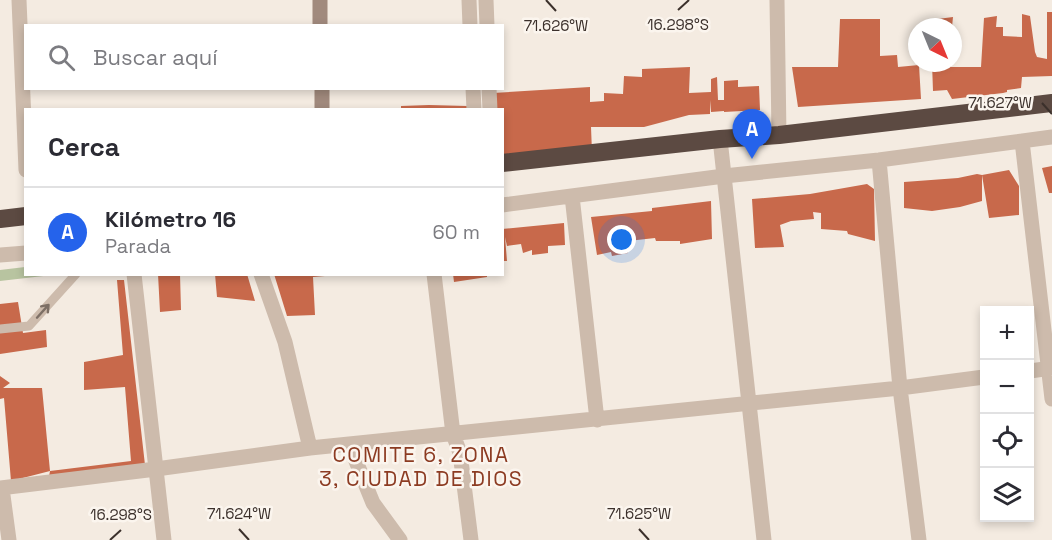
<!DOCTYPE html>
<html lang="es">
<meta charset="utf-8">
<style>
:root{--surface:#fff;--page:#f2f2f3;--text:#2b2b33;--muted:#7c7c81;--line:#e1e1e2;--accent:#2563eb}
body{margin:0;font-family:"Space Grotesk",sans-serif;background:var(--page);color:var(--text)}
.controls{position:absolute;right:18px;bottom:18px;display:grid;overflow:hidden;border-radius:0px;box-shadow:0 3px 9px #0003}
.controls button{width:54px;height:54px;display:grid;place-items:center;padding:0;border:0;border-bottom:2px solid var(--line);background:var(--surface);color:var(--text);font:30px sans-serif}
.compass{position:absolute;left:908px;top:18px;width:54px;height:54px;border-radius:50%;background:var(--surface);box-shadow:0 3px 9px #0003;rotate:137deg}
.you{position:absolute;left:622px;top:240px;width:21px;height:21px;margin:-15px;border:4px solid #fff;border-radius:50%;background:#1a73e8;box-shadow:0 0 0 9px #1a73e833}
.badge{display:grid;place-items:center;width:39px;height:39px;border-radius:50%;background:var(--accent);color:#fff;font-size:20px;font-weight:700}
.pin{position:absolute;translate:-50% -50px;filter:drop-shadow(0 2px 3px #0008)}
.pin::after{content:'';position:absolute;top:32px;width:21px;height:18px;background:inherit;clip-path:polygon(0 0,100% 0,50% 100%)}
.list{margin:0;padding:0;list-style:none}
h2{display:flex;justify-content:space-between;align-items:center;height:78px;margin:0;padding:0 24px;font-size:26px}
h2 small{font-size:20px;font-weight:400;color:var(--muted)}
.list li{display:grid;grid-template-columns:39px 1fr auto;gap:18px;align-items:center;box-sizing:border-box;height:90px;padding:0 24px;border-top:2px solid var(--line)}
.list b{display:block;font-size:22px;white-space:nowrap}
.list p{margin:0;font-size:20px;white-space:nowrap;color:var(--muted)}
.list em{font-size:20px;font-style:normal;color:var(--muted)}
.icon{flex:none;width:33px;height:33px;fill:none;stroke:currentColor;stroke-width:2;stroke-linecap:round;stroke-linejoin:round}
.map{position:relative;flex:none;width:1052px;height:540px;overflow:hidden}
.search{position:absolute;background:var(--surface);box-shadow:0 3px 9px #0003;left:24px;top:24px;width:480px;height:66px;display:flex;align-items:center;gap:15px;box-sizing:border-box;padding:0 21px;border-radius:0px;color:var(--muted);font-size:22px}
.panel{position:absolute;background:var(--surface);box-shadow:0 3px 9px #0003;left:24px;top:108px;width:480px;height:168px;border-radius:0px}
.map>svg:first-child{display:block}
</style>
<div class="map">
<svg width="1052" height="540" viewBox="0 0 1052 540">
<rect width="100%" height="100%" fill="#f4ebe1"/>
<path fill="#b8c4a0" d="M25,267l1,7 26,1 -52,6v-11z"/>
<path fill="#c8694b" d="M1047,12h5v64l-30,1 -1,11 -14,2v2l-4,1 -51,6 -5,-9 -14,1 -1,-28h19v4h30l3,-49 13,-2 -1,11h7v9l19,1v-23l8,2 5,36 2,5 10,2z
M953,17l-1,10h-21l-1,-7z
M840,19h40v37l17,-1 1,12 21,-2 2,34 -123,8 -6,-40h46z
M690,67l-1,26 22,-1v-13l6,-2 1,23h6v-19l14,-1v7l21,-1 1,24 -36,2v-1l-13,1 -1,-12v14l-21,1 -45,12h-53l1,25 -88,3 -2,-1v-44h-8l-1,-17 97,-6v15l14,-1v-8l19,1 1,-18 18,1v-8z
M429,105l38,1v4h-66v-4z
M1052,166v27h-3l-7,-25z
M1009,170l10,16v29l-30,3 -7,-43z
M977,174l5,1v26l-22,6 -28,4 -28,-3v-26l54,-4z
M867,184l7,5 1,52 -27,-7 -1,-3 -26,-2v-16l-8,-1 1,7 -23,2 -11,4 4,22 -29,1 -3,-49 58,-5z
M711,201l1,38 -32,5v-3h-24l-1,-3 -27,3v12l-16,3 -1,-4 -14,3 -6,-38 61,-6v-3z
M564,223l1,22 -17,1v7l-16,2v-5l-9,3 -2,-9 -14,2 -2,-9 2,24h-5v-32z
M158,274h22l1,36 -21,2z
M215,274h32l8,27 -38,-4z
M274,274h50l1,2 -12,1 2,38 -28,1z
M453,274h34v3l-33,5z
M117,280h7l21,185 -97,17 2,-11 81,-10 -6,-74 -41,3v-28l39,-7z
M18,302l5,31 23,-3 1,17 -47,7v-50z
M0,376l10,7 -7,5h39l8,83 -39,10 -7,-83 -4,1z"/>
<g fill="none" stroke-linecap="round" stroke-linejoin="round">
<path stroke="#cdbbac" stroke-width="9" d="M0,329l29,-3 47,-52"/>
<path stroke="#cdbbac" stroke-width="15" d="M19,0l7,170
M469,0l1,26
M486,0l1,26
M777,0l2,135
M473,88l1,22
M489,88l1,22
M720,139l44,401
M1022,141l30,258
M879,160l21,228 19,152
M572,196l25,224
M502,205l222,-29 155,-16 173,-23
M0,255l26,-2
M134,274l30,266
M261,274l24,68 25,106
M434,274l19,160 7,19 11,87
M1030,371l22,-3
M349,444l24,59 27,37
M0,488l156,-19 154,-21 590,-60 84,-11
M2,488l7,52"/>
<path stroke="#a18a7d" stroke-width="15" d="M320,0v26
M322,88v22"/>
<path stroke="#5c4a42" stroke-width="18" d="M502,163l218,-24 59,-4 273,-32
M0,219l26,-3"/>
</g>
<defs><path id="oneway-shaft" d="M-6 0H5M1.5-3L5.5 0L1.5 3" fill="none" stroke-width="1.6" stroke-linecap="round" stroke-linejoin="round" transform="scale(1.5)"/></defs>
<use stroke="#7d6f65" href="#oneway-shaft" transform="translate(43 311) rotate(-48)"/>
<path fill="none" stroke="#3b302b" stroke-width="2" d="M546,0l10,11M678,10l11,-10M1042,103l10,11M239,529l10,11M639,529l10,11M110,540l11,-10"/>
<g text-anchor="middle" stroke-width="5" stroke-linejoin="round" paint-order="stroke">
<g font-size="21" letter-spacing="1.5" fill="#8c3b22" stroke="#fbf5ee">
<text x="421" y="462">COMITE 6, ZONA<tspan x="421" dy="24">3, CIUDAD DE DIOS</tspan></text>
</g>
</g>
<g font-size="15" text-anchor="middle" fill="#3b302b" stroke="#fbf5ee" stroke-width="5" stroke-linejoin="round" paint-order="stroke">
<text x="678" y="30">16.298°S</text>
<text x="556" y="31">71.626°W</text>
<text x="1000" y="108">71.627°W</text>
<text x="239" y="519">71.624°W</text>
<text x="639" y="519">71.625°W</text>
<text x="121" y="520">16.298°S</text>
</g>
</svg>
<div class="controls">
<button>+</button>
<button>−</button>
<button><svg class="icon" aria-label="locate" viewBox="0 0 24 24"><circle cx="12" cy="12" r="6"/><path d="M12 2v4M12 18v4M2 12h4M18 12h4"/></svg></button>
<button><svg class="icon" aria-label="layers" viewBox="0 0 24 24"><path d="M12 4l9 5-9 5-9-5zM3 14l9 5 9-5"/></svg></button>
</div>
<svg class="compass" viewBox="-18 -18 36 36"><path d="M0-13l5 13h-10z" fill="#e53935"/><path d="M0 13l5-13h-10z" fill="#7c7c81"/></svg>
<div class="you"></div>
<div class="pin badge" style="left:752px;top:159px">A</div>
<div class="search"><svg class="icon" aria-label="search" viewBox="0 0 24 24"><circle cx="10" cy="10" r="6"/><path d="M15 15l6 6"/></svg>Buscar aquí</div>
<section class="panel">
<h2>Cerca<small></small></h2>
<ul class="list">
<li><span class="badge">A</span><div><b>Kilómetro 16</b><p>Parada</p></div><em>60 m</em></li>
</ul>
</section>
</div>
